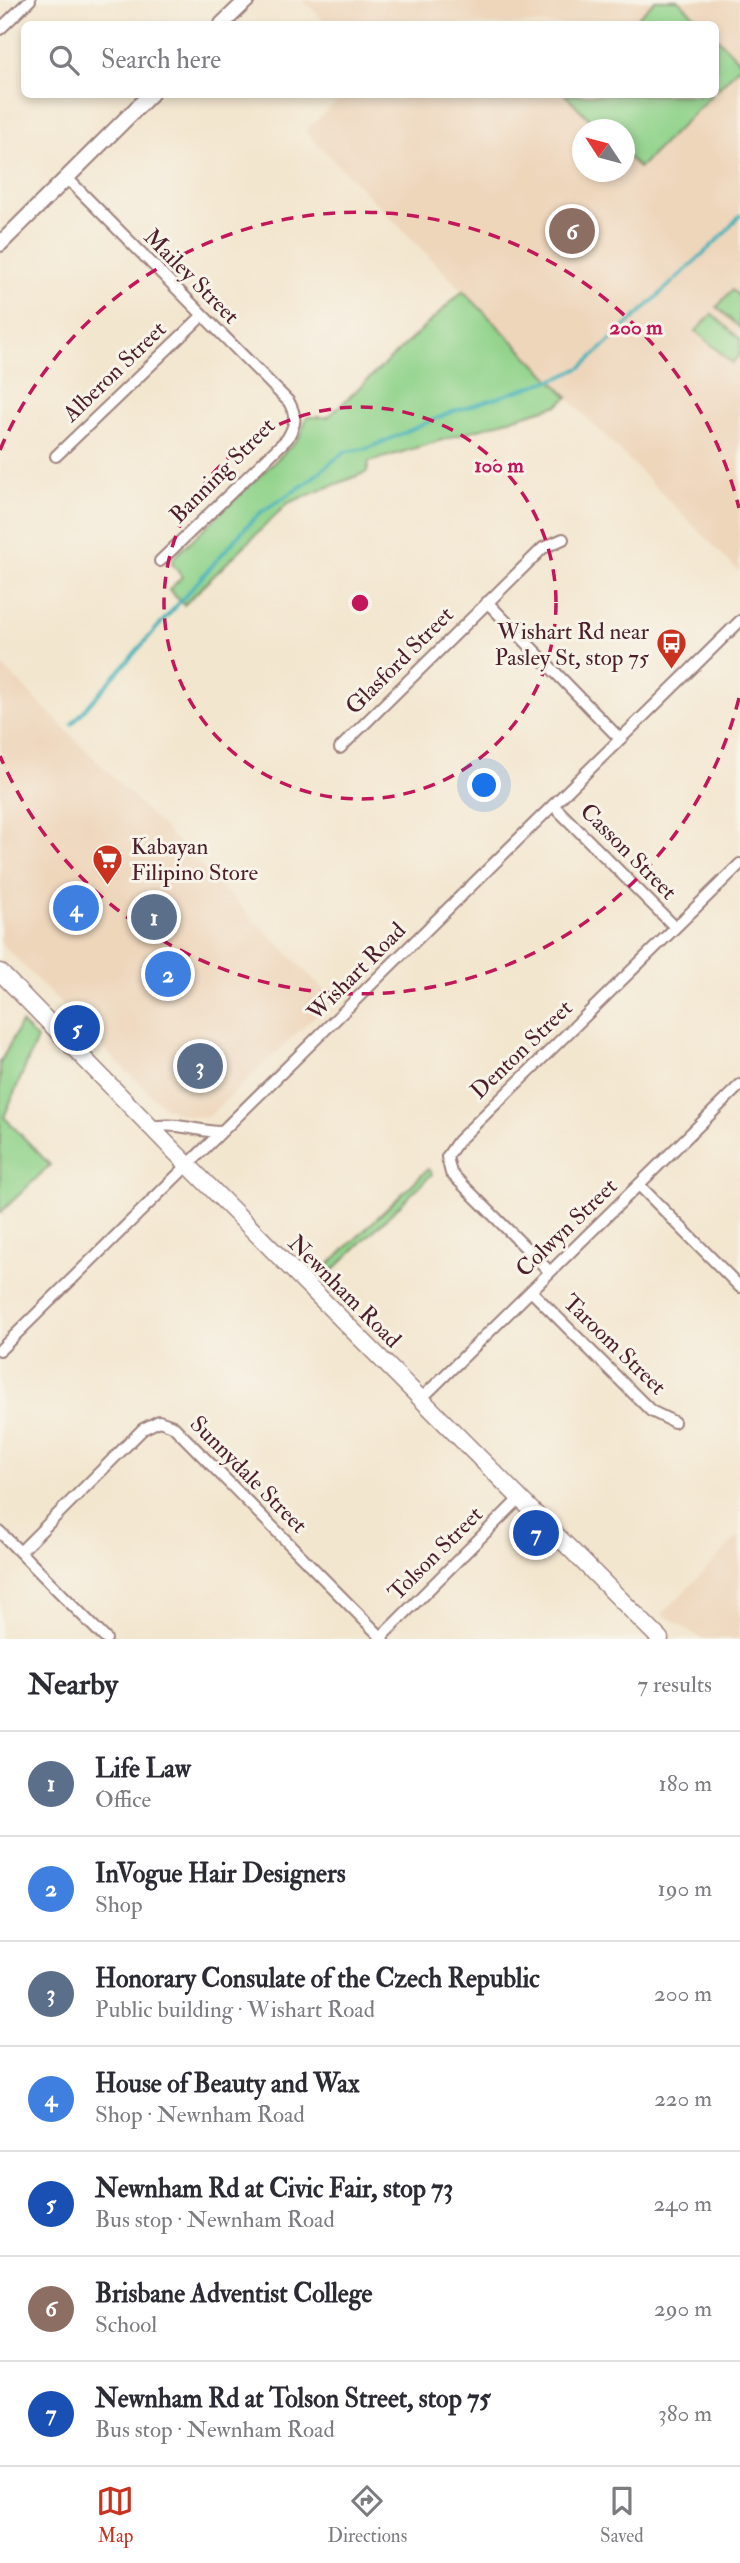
<!DOCTYPE html>
<meta charset="utf-8">
<style>
:root{--surface:#fff;--page:#f7f7f7;--text:#2b2b33;--muted:#7c7c81;--line:#e1e1e2;--accent:#c8321e}
body{margin:0;font-family:"IM FELL Double Pica",serif;background:var(--page);color:var(--text)}
.compass{position:absolute;left:572px;top:119px;width:63px;height:63px;border-radius:50%;background:var(--surface);box-shadow:0 4px 10px #0003;rotate:306deg}
.you{position:absolute;left:485px;top:786px;width:24px;height:24px;margin:-18px;border:5px solid #fff;border-radius:50%;background:#1a73e8;box-shadow:0 0 0 10px #1a73e833}
.badge{display:grid;place-items:center;width:46px;height:46px;border-radius:50%;background:var(--accent);color:#fff;font-size:23px;font-weight:700}
.pin{position:absolute;translate:-50% -50%;border:4px solid #fff;box-shadow:0 2px 7px #0006}
.list{margin:0;padding:0;list-style:none}
h2{display:flex;justify-content:space-between;align-items:center;height:91px;margin:0;padding:0 28px;font-size:30px}
h2 small{font-size:23px;font-weight:400;color:var(--muted)}
.list li{display:grid;grid-template-columns:46px 1fr auto;gap:21px;align-items:center;box-sizing:border-box;height:105px;padding:0 28px;border-top:2px solid var(--line)}
.list b{display:block;font-size:26px;white-space:nowrap}
.list p{margin:0;font-size:23px;white-space:nowrap;color:var(--muted)}
.list em{font-size:23px;font-style:normal;color:var(--muted)}
.icon{flex:none;width:38px;height:38px;fill:none;stroke:currentColor;stroke-width:2;stroke-linecap:round;stroke-linejoin:round}
.map{position:relative;flex:none;width:740px;height:1639px;overflow:hidden}
.search{position:absolute;background:var(--surface);box-shadow:0 4px 10px #0003;left:21px;right:21px;top:21px;height:77px;display:flex;align-items:center;gap:18px;box-sizing:border-box;padding:0 24px;border-radius:10px;color:var(--muted);font-size:26px}
.sheet{height:826px;background:var(--surface)}
nav{display:flex;justify-content:space-around;align-items:center;box-sizing:border-box;height:98px;border-top:2px solid var(--line);background:var(--surface);font-size:19px;color:var(--muted)}
nav a{display:grid;justify-items:center;gap:4px}
nav .on{color:var(--accent)}
.map>svg:first-child{display:block}
</style>
<div class="map">
<svg width="740" height="1639" viewBox="0 0 740 1639">
<rect width="100%" height="100%" fill="#f7f3e8"/>
<filter id="ink" filterUnits="userSpaceOnUse"><feTurbulence type="fractalNoise" baseFrequency=".0143" numOctaves="2"/><feDisplacementMap in="SourceGraphic" scale="14" xChannelSelector="R" yChannelSelector="G"/><feConvolveMatrix kernelMatrix="1 2 1 2 8 2 1 2 1" color-interpolation-filters="sRGB"/></filter>
<filter id="wash" filterUnits="userSpaceOnUse"><feTurbulence type="fractalNoise" baseFrequency=".00686" numOctaves="4" result="noise"/><feDisplacementMap in="SourceGraphic" scale="28" xChannelSelector="R" yChannelSelector="G"/><feGaussianBlur stdDeviation="1.57" result="paint"/><feColorMatrix in="noise" values="0 0 0 0 0 0 0 0 0 0 0 0 0 0 0 0 0 1.4 0 .05"/><feComposite in="paint" operator="in"/></filter>
<g filter="url(#wash)">
<rect width="100%" height="100%" fill="#f3e6cf"/>
<path fill="#eed6bb" fill-rule="evenodd" d="M303,0h437v573l-435,-442 39,-36 372,-1v-70h-389zM582,130h42v42h-42z
M0,663l333,336 -124,117 -16,1 -17,-4 -14,-8 -35,-33 -127,-130z
M740,1535v104h-37l-41,-25z"/>
<path fill="#91d38b" stroke="#6e795b" stroke-width="2" d="M655,0h23l25,24h-72z
M716,37l24,24v5l-24,25z
M565,95h147l-73,73 -14,-14 -1,-24 -24,-1z
M732,290l8,7v31l-23,-21z
M463,291l105,106 -10,8 -189,57 -2,10 -79,31 -104,102 -15,-15 13,-13 -10,-14 1,-5 119,-113 8,-9 7,-19h21z
M712,314l28,25v15l-8,9 -36,-32z
M21,1023l16,16 -33,78 46,48 -50,48v-150z
M428,1169l4,5 -104,101 -5,-5z"/>
<g fill="none" stroke-linecap="round" stroke-linejoin="round">
<path stroke="#41b1b8" stroke-width="3.5" d="M72,724l174,-197 15,-15 44,-28 39,-32 25,-4 80,-35 112,-36 21,-10 141,-132 17,-20"/>
</g>
</g>
<g filter="url(#ink)">
<g fill="none" stroke-linecap="round" stroke-linejoin="round">
<defs>
<path id="minor" d="M0,29l30,-29
M67,178l222,224c8,15 7,22 -2,37l-127,122
M56,456l146,-140
M487,602l133,137
M340,748l203,-200 20,-9
M553,805l122,122
M151,1127c28,-5 43,4 70,5
M639,1185l101,102
M550,1272l-99,-99 -4,-16 11,-16 282,-277
M531,1291l120,120 23,11
M0,1350l740,-729
M421,1399l319,-314
M0,1532l106,107
M20,1552l123,-123 16,-8 14,5 210,213
M381,1637l139,-139"/>
<path id="secondary" d="M222,24l25,-24
M0,244l151,-150"/>
<path id="primary" d="M0,972l174,179 486,488"/>
</defs>
<use href="#minor" stroke="#9e827d" stroke-width="14"/>
<use href="#secondary" stroke="#9e827d" stroke-width="18"/>
<use href="#primary" stroke="#9e827d" stroke-width="19"/>
<use href="#minor" stroke="#fff" stroke-width="10"/>
<use href="#secondary" stroke="#fff" stroke-width="14"/>
<use href="#primary" stroke="#fff" stroke-width="16"/>
</g>
</g>
<g fill="none" stroke="#c2185b" stroke-width="3.5" stroke-dasharray="12 9">
<circle cx="360" cy="603" r="196"/>
<path d="M739 698A391 391 0 0 1 0 756M0 450A391 391 0 0 1 739 508"/>
</g>
<defs>
<symbol id="bus-pin" viewBox="-11 -11 22 30"><path d="M0 17L-7.5 6A9.5 9.5 0 1 1 7.5 6Z" fill="#c8321e" stroke="#f7f3e8"/><path d="M-5-6H5V4H4V6H2V4H-2V6H-4V4H-5ZM-3.5-4V0h7V-4ZM-3.5 1.2v1.5H-2V1.2ZM2 1.2v1.5H3.5V1.2Z" fill="#fff"/></symbol>
<symbol id="supermarket-pin" viewBox="-11 -11 22 30"><path d="M0 17L-7.5 6A9.5 9.5 0 1 1 7.5 6Z" fill="#c8321e" stroke="#f7f3e8"/><path d="M-6-5.5h2.5l.6 2H6L4.5 2H-2.5L-4.4-4H-6ZM-1.5 3.2a1.3 1.3 0 1 0 .1 0ZM3 3.2a1.3 1.3 0 1 0 .1 0Z" fill="#fff"/></symbol>
</defs>
<g fill-rule="evenodd">
<use href="#bus-pin" x="654" y="626" width="35" height="47"/>
<use href="#supermarket-pin" x="90" y="842" width="35" height="47"/>
</g>
<g text-anchor="middle" stroke-width="6" stroke-linejoin="round" paint-order="stroke">
<g font-size="23" fill="#4a1f2b" stroke="#f7f3e8">
<text transform="translate(192 276) rotate(45)" y="8">Mailey Street</text>
<text transform="translate(114 371) rotate(-44)" y="8">Alberon Street</text>
<text transform="translate(222 470) rotate(-45)" y="8">Banning Street</text>
<text transform="translate(399 660) rotate(-45)" y="8">Glasford Street</text>
<text transform="translate(629 851) rotate(45)" y="8">Casson Street</text>
<text transform="translate(356 971) rotate(-45)" y="8">Wishart Road</text>
<text transform="translate(521 1049) rotate(-44)" y="8">Denton Street</text>
<text transform="translate(566 1227) rotate(-44)" y="8">Colwyn Street</text>
<text transform="translate(345 1291) rotate(45)" y="8">Newnham Road</text>
<text transform="translate(615 1344) rotate(44)" y="8">Taroom Street</text>
<text transform="translate(249 1474) rotate(45)" y="8">Sunnydale Street</text>
<text transform="translate(435 1553) rotate(-45)" y="8">Tolson Street</text>
</g>
<g font-size="23" fill="#4a1f2b" stroke="#f7f3e8" text-anchor="end">
<text x="649" y="639">Wishart Rd near<tspan x="649" dy="26">Pasley St, stop 75</tspan></text>
<text x="131" y="854" text-anchor="start">Kabayan<tspan x="131" dy="26">Filipino Store</tspan></text>
</g>
</g>
<circle cx="360" cy="603" r="10" fill="#c2185b" stroke="#f7f3e8" stroke-width="3.5"/>
<g font-size="21" text-anchor="middle" font-weight="bold" fill="#c2185b" stroke="#f7f3e8" stroke-width="6" stroke-linejoin="round" paint-order="stroke">
<text x="636" y="334">200 m</text>
<text x="499" y="472">100 m</text>
</g>
</svg>
<svg class="compass" viewBox="-18 -18 36 36"><path d="M0-13l5 13h-10z" fill="#e53935"/><path d="M0 13l5-13h-10z" fill="#7c7c81"/></svg>
<div class="you"></div>
<div class="pin badge" style="left:154px;top:917px;background:#5c6f8a">1</div>
<div class="pin badge" style="left:168px;top:974px;background:#3f7fe0">2</div>
<div class="pin badge" style="left:200px;top:1066px;background:#5c6f8a">3</div>
<div class="pin badge" style="left:76px;top:908px;background:#3f7fe0">4</div>
<div class="pin badge" style="left:77px;top:1028px;background:#1a4fb4">5</div>
<div class="pin badge" style="left:572px;top:231px;background:#8d6e63">6</div>
<div class="pin badge" style="left:536px;top:1533px;background:#1a4fb4">7</div>
<div class="search"><svg class="icon" aria-label="search" viewBox="0 0 24 24"><circle cx="10" cy="10" r="6"/><path d="M15 15l6 6"/></svg>Search here</div>
</div>
<section class="sheet">
<h2>Nearby<small>7 results</small></h2>
<ul class="list">
<li><span class="badge" style="background:#5c6f8a">1</span><div><b>Life Law</b><p>Office</p></div><em>180 m</em></li>
<li><span class="badge" style="background:#3f7fe0">2</span><div><b>InVogue Hair Designers</b><p>Shop</p></div><em>190 m</em></li>
<li><span class="badge" style="background:#5c6f8a">3</span><div><b>Honorary Consulate of the Czech Republic</b><p>Public building · Wishart Road</p></div><em>200 m</em></li>
<li><span class="badge" style="background:#3f7fe0">4</span><div><b>House of Beauty and Wax</b><p>Shop · Newnham Road</p></div><em>220 m</em></li>
<li><span class="badge" style="background:#1a4fb4">5</span><div><b>Newnham Rd at Civic Fair, stop 73</b><p>Bus stop · Newnham Road</p></div><em>240 m</em></li>
<li><span class="badge" style="background:#8d6e63">6</span><div><b>Brisbane Adventist College</b><p>School</p></div><em>290 m</em></li>
<li><span class="badge" style="background:#1a4fb4">7</span><div><b>Newnham Rd at Tolson Street, stop 75</b><p>Bus stop · Newnham Road</p></div><em>380 m</em></li>
</ul>
</section>
<nav>
<a class="on"><svg class="icon" aria-label="map" viewBox="0 0 24 24"><path d="M3 6l6-2 6 2 6-2v14l-6 2-6-2-6 2zM9 4v14M15 6v14"/></svg>Map</a>
<a><svg class="icon" aria-label="directions" viewBox="0 0 24 24"><path d="M12 3l9 9-9 9-9-9zM9 14v-3h6M13 9l2 2-2 2"/></svg>Directions</a>
<a><svg class="icon" aria-label="saved" viewBox="0 0 24 24"><path d="M7 4h10v16l-5-4-5 4z"/></svg>Saved</a>
</nav>
